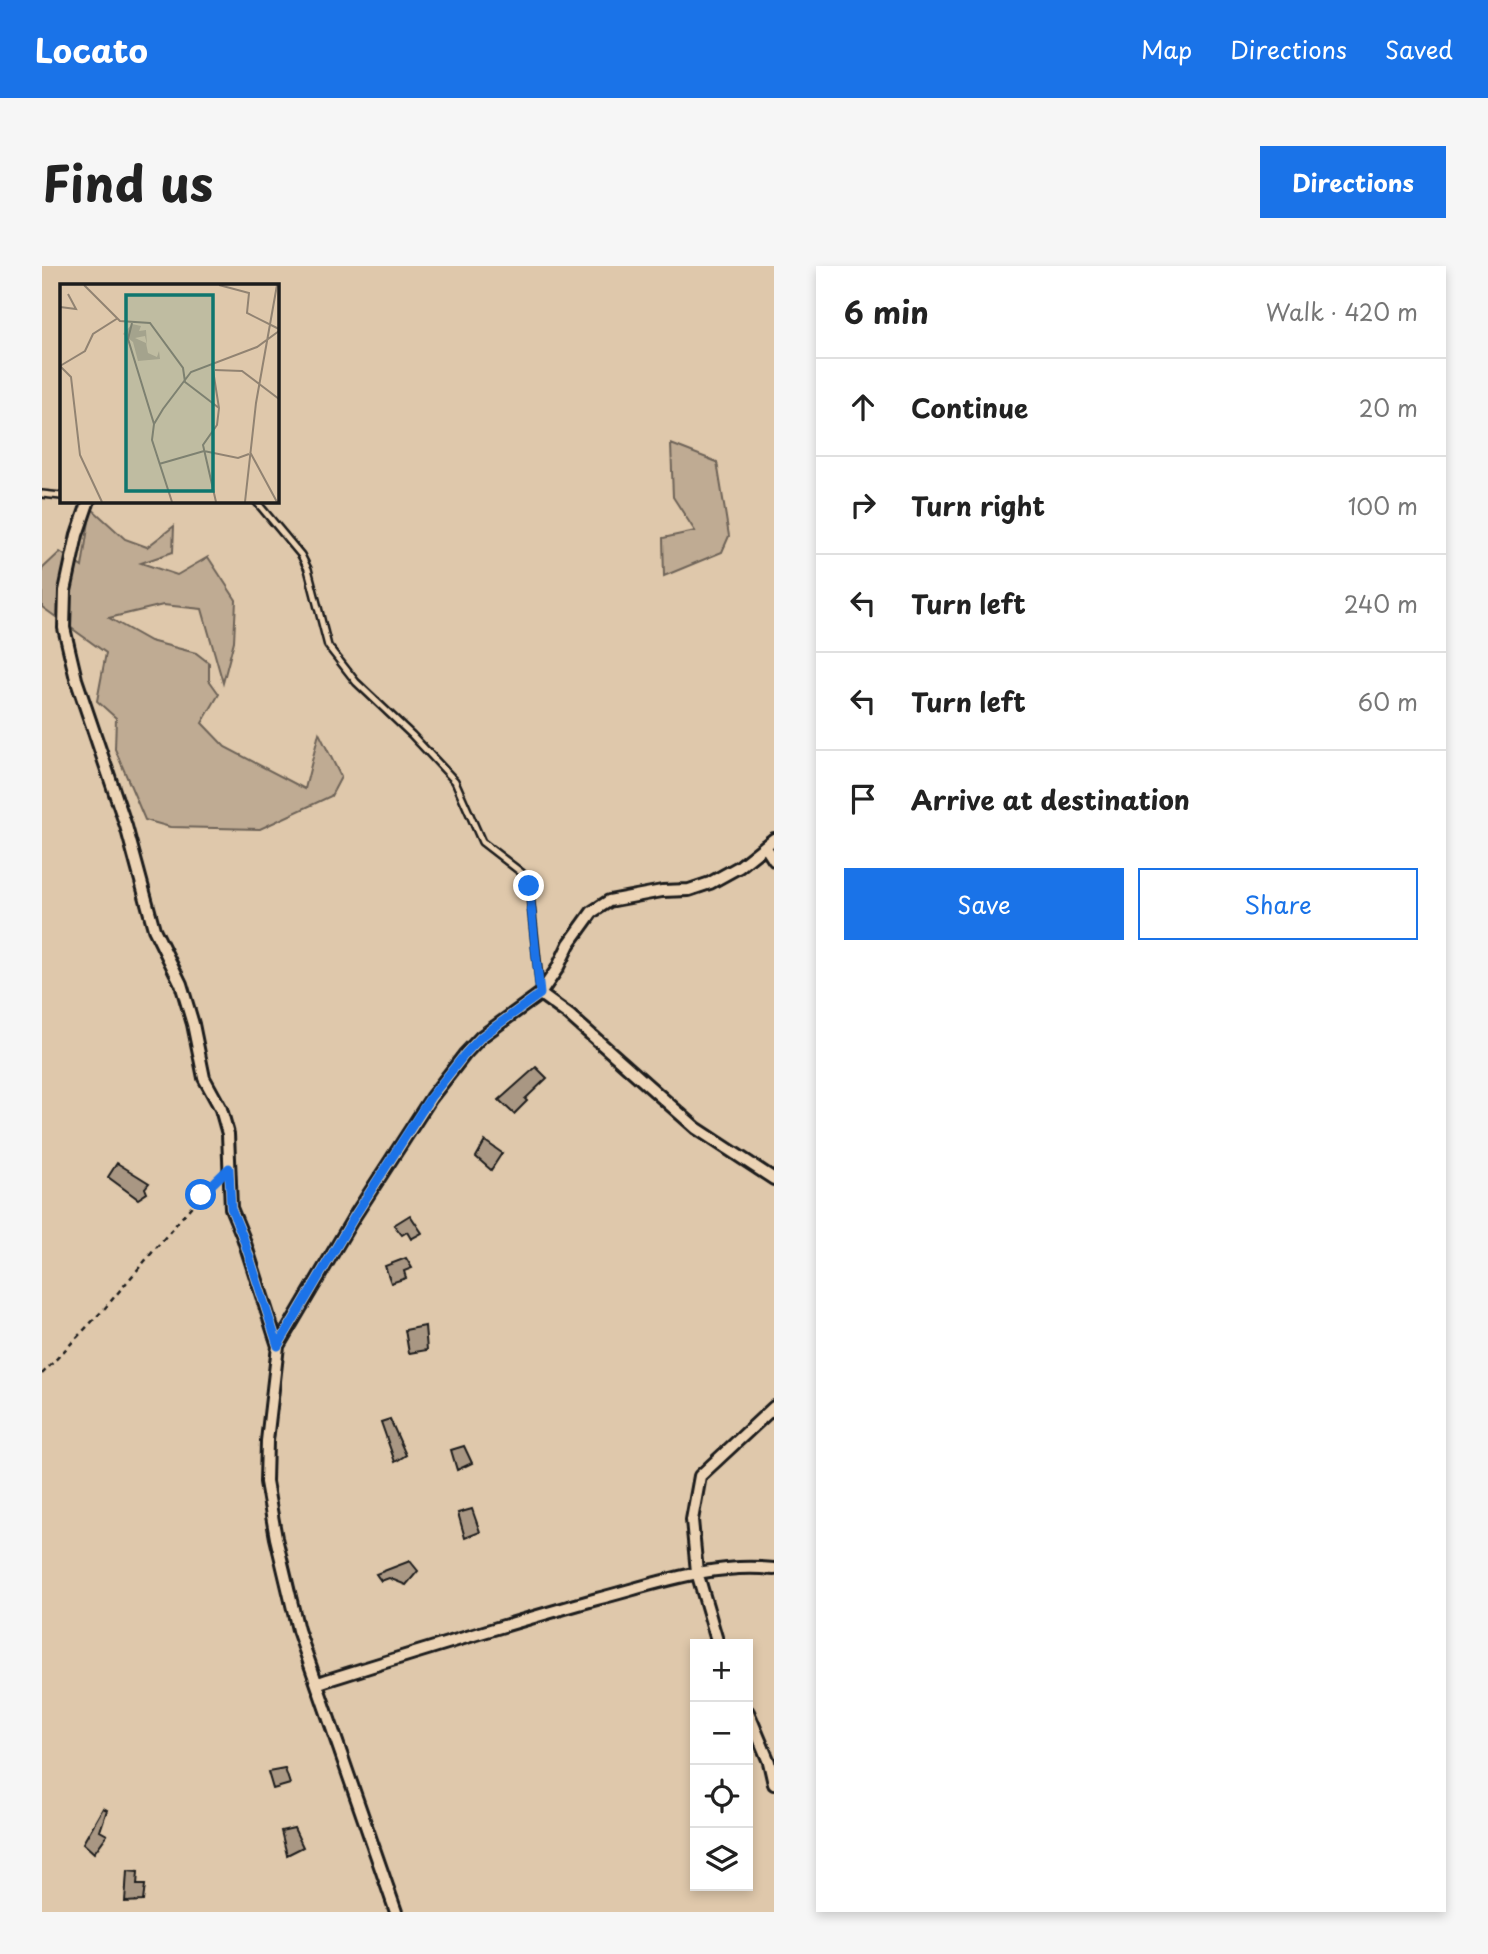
<!DOCTYPE html>
<meta charset="utf-8">
<style>
:root{--surface:#fff;--page:#f6f6f6;--text:#222;--muted:#767676;--line:#e0e0e0;--accent:#1a73e8}
body{margin:0;font-family:"Playpen Sans",sans-serif;background:var(--page);color:var(--text)}
.controls{position:absolute;right:21px;bottom:21px;display:grid;overflow:hidden;border-radius:0px;box-shadow:0 4px 10px #0003}
.controls button{width:63px;height:63px;display:grid;place-items:center;padding:0;border:0;border-bottom:2px solid var(--line);background:var(--surface);color:var(--text);font:35px sans-serif}
.stop{position:absolute;width:21px;height:21px;margin:-16px;border:5px solid #1a73e8;border-radius:50%;background:#fff}
.stop.end{background:#1a73e8;border-color:#fff;box-shadow:0 2px 7px #0008}
.list{margin:0;padding:0;list-style:none}
h2{display:flex;justify-content:space-between;align-items:center;height:91px;margin:0;padding:0 28px;font-size:30px}
h2 small{font-size:23px;font-weight:400;color:var(--muted)}
.list li{display:grid;grid-template-columns:46px 1fr auto;gap:21px;align-items:center;box-sizing:border-box;height:98px;padding:0 28px;border-top:2px solid var(--line)}
.list b{display:block;font-size:26px;white-space:nowrap}
.list em{font-size:23px;font-style:normal;color:var(--muted)}
.actions{display:flex;gap:14px;padding:21px 28px}
.actions a{flex:1;padding:16px 0;border:2px solid var(--accent);border-radius:0px;text-align:center;font-size:24px;color:var(--accent)}
.actions .main{background:var(--accent);color:#fff}
.icon{flex:none;width:38px;height:38px;fill:none;stroke:currentColor;stroke-width:2;stroke-linecap:round;stroke-linejoin:round}
.map{position:relative;flex:none;width:732px;height:1646px;overflow:hidden;border-radius:0px}
header{display:flex;align-items:center;gap:42px;box-sizing:border-box;height:98px;padding:0 35px;background:var(--accent);color:#fff}
header strong{font-size:33px}
nav{display:flex;gap:38px;margin-inline-start:auto;font-size:24px}
.intro{display:flex;align-items:center;justify-content:space-between;box-sizing:border-box;height:168px;padding:0 42px}
h1{margin:0;font-size:49px}
.button{padding:18px 32px;border-radius:0px;background:var(--accent);color:#fff;font-size:24px;font-weight:700}
main{display:flex;gap:42px;padding:0 42px}
aside{flex:1;background:var(--surface);border-radius:0px;box-shadow:0 4px 10px #0003}
.map>svg:first-child{display:block}
</style>
<header>
<strong>Locato</strong>
<nav><a>Map</a><a>Directions</a><a>Saved</a></nav>
</header>
<div class="intro"><h1>Find us</h1><a class="button">Directions</a></div>
<main>
<div class="map">
<svg width="732" height="1646" viewBox="0 0 732 1646">
<rect width="100%" height="100%" fill="#dfc8ab"/>
<filter id="ink" filterUnits="userSpaceOnUse"><feTurbulence type="fractalNoise" baseFrequency=".0143" numOctaves="2"/><feDisplacementMap in="SourceGraphic" scale="14" xChannelSelector="R" yChannelSelector="G"/><feConvolveMatrix kernelMatrix="1 2 1 2 8 2 1 2 1" color-interpolation-filters="sRGB"/></filter>
<g filter="url(#ink)">
<path fill="#bfab93" stroke="#6e6458" stroke-width="2" d="M629,178l46,18 12,74 -7,16 -58,24 -1,-38 32,-7 -22,-34z
M49,242l34,31 22,8 27,-21 -1,26 -32,11 36,12 31,-18 28,43 -2,41 -11,42 -21,-74 -39,-4 -54,13 41,23 46,12 13,10v17l10,14 -17,29 23,24 80,42 14,-56 22,44 -10,19 -71,33 -90,-2 -25,-7 -30,-71 1,-31 -19,-17 9,-48 -64,-46v-38l18,-17 22,15z"/>
<path fill="#a99783" stroke="#1c1c1c" stroke-width="2" d="M494,801l11,11 -22,21 2,2 -13,13 -15,-14z
M443,875l17,12 -11,17 -15,-13z
M75,897l32,20 -4,5 2,5 -9,6 -30,-22z
M368,949l12,18 -11,6 -4,-7 -5,3 -8,-10z
M364,992l6,10 -8,3 2,7 -15,5 -6,-17z
M383,1060l2,24 -18,3 -4,-23z
M348,1153l16,36 -11,7 -14,-40z
M422,1180l8,17 -15,7 -6,-20z
M430,1243l8,23 -15,6 -7,-25z
M368,1295l8,10 -12,14 -17,-7 -8,3 -5,-7z
M243,1503l5,15 -17,5 -5,-17z
M61,1542l4,2 -7,21 7,4 -13,18 -11,-10z
M252,1562l9,19 -16,8 -6,-24z
M85,1605l11,1 -1,13h8l-2,16 -18,1z"/>
<g fill="none" stroke-linecap="round" stroke-linejoin="round">
<defs>
<path id="lane" d="M0,228l19,2
M213,234l46,55 7,14 20,77 28,36 56,53 43,46 27,61 40,31 7,13 11,103"/>
<path id="street" d="M47,234l-12,35 -12,56 -1,37 12,51 50,147 28,103 27,55 12,40 11,54 17,31 7,25 3,74 12,29 35,109
M723,580l9,14
M498,728l29,21 127,113 78,51
M676,1378l-21,-72 -5,-52 8,-44 74,-69
M276,1417c93,-29 185,-58 279,-84 58,-15 117,-37 177,-30
M706,1446l21,50 5,22
M354,1646l-98,-282 -22,-92 -10,-56 1,-41 11,-95 76,-129 77,-119 34,-44 16,-17 59,-43 17,-25 12,-25 23,-32 17,-11 53,-10 27,-1 21,-7 29,-16 35,-28"/>
</defs>
<use href="#lane" stroke="#1c1c1c" stroke-width="10"/>
<use href="#street" stroke="#1c1c1c" stroke-width="16"/>
<path stroke="#1c1c1c" stroke-width="2.5" stroke-dasharray="5 5" stroke-linecap="butt" d="M0,1108l63,-66 96,-113 17,-16"/>
<use href="#lane" stroke="#ecd3b4" stroke-width="5"/>
<use href="#street" stroke="#ecd3b4" stroke-width="10"/>
</g>
</g>
<g fill="none" stroke-linecap="round" stroke-linejoin="round" filter="url(#ink)">
<path stroke="#1a73e8" stroke-width="9" d="M159,929l28,-27 2,40 12,29 35,109 76,-129 76,-119 35,-44 16,-17 59,-43 -11,-108"/>
</g>
<g transform="translate(18 18)">
<rect width="219" height="219" fill="#dfc8ab"/>
<path d="M72,40l9,2 -2,5 7,-1 1,15 -2,-9 -10,2 11,5 2,10 9,4 2,-6 1,8 -22,2 -5,-19 -10,-8z" fill="#bfab93"/>
<path fill="none" stroke="#918372" stroke-width="2" d="M24,1l36,36 30,2 33,45 2,14 34,26M159,1l30,8 -2,20 32,16M0,23l16,2 -8,-15M72,39l-4,16 26,85M152,80l7,44 -2,17 -14,20 13,57M0,82l25,-15 8,-17 25,-16M0,82l11,11 9,78 22,47M155,86l27,1 37,28M190,168l27,50M99,180l45,-13 34,7 11,-4M112,218l-20,-62 2,-16 9,-15 28,-37 66,-25 22,-16M185,218l11,-99 21,-118"/>
<path fill="#0f766e" fill-opacity="0.15" stroke="#0f766e" stroke-width="3.5" d="M66,11h87v196h-87z"/>
<rect width="219" height="219" fill="none" stroke="#1c1c1c" stroke-width="3.5"/>
</g>
</svg>
<div class="controls">
<button>+</button>
<button>−</button>
<button><svg class="icon" aria-label="locate" viewBox="0 0 24 24"><circle cx="12" cy="12" r="6"/><path d="M12 2v4M12 18v4M2 12h4M18 12h4"/></svg></button>
<button><svg class="icon" aria-label="layers" viewBox="0 0 24 24"><path d="M12 4l9 5-9 5-9-5zM3 14l9 5 9-5"/></svg></button>
</div>
<div class="stop" style="left:159px;top:929px"></div>
<div class="stop end" style="left:487px;top:620px"></div>
</div>
<aside>
<h2>6 min<small>Walk · 420 m</small></h2>
<ul class="list">
<li><svg class="icon" aria-label="ahead" viewBox="0 0 24 24"><path d="M12 20V5M6 11l6-6 6 6"/></svg><div><b>Continue</b></div><em>20 m</em></li>
<li><svg class="icon" aria-label="right" viewBox="0 0 24 24"><path d="M7 20v-9h11M14 6l5 5-5 5"/></svg><div><b>Turn right</b></div><em>100 m</em></li>
<li><svg class="icon" aria-label="left" viewBox="0 0 24 24"><path d="M17 20v-9H6M10 6l-5 5 5 5"/></svg><div><b>Turn left</b></div><em>240 m</em></li>
<li><svg class="icon" aria-label="left" viewBox="0 0 24 24"><path d="M17 20v-9H6M10 6l-5 5 5 5"/></svg><div><b>Turn left</b></div><em>60 m</em></li>
<li><svg class="icon" aria-label="arrive" viewBox="0 0 24 24"><path d="M6 21V4h12l-3 4 3 4H6"/></svg><div><b>Arrive at destination</b></div></li>
</ul>
<div class="actions"><a class="main">Save</a><a>Share</a></div>
</aside>
</main>
